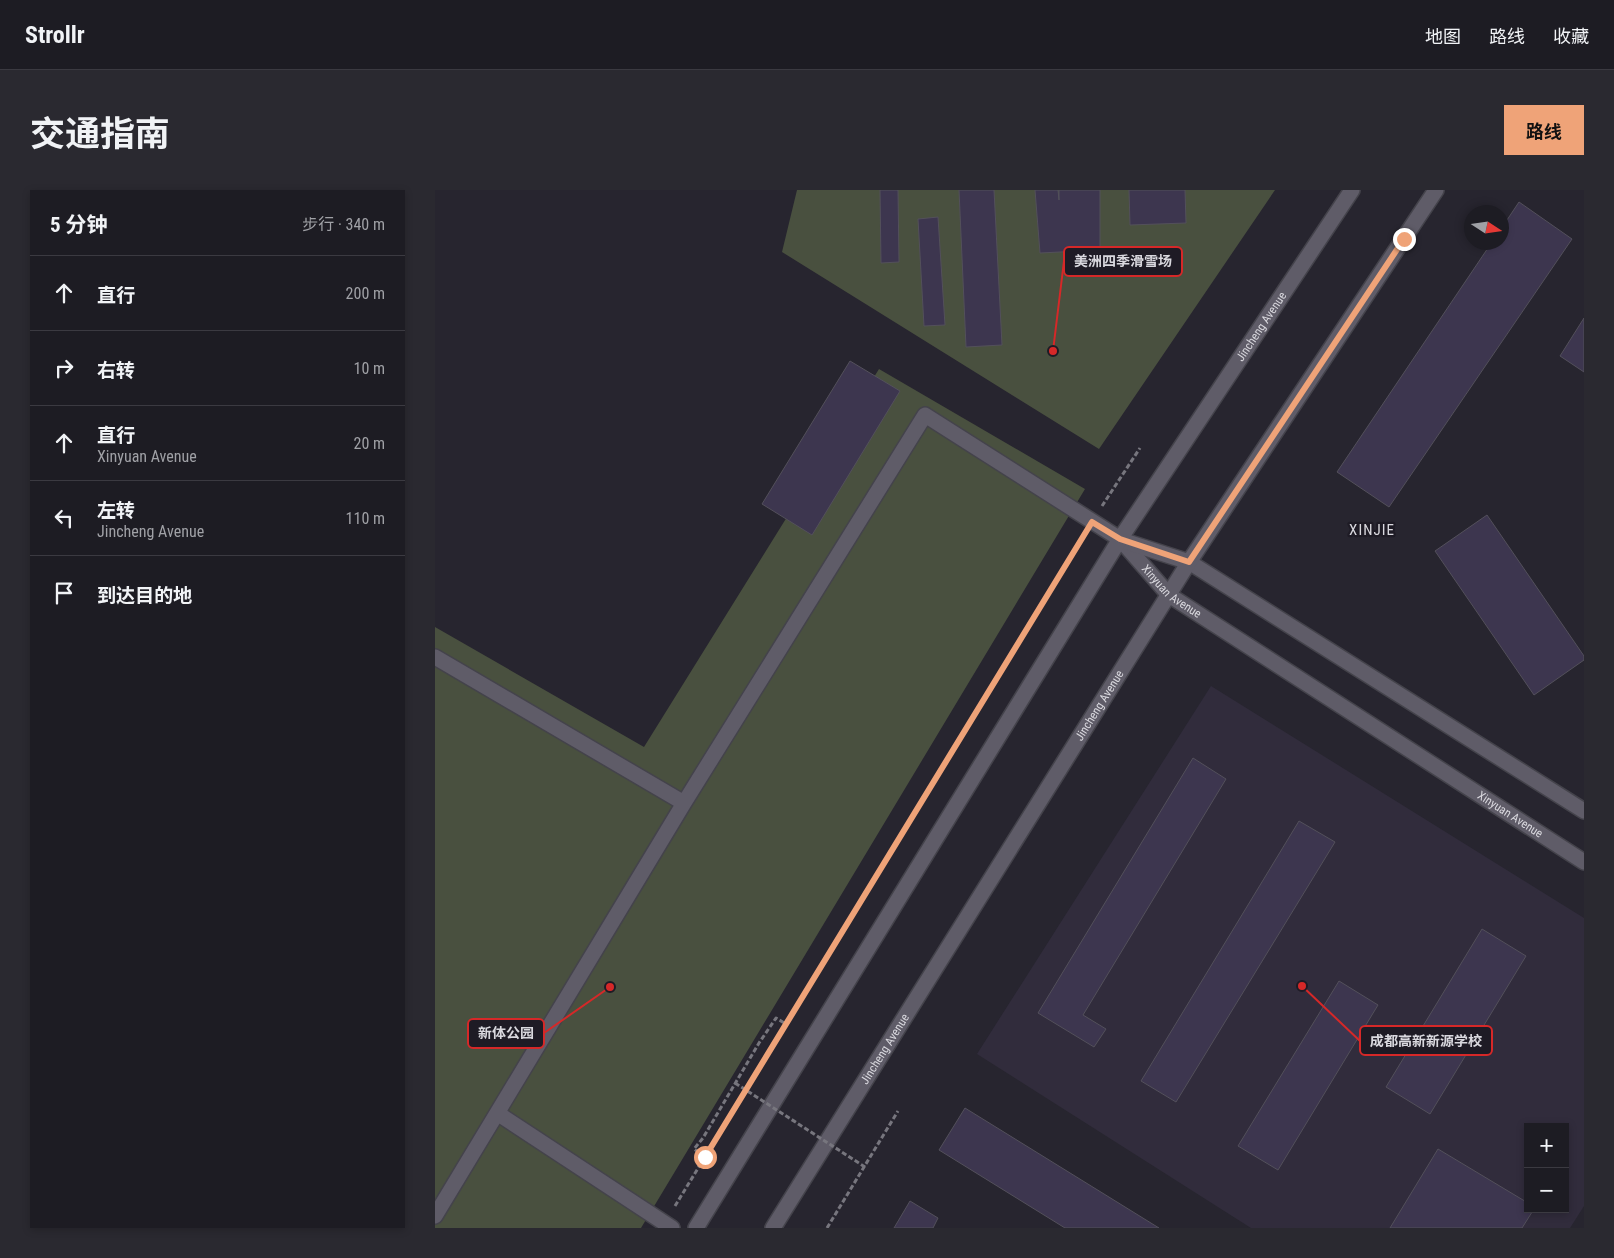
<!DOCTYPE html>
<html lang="zh">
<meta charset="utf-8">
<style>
:root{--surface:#1d1c23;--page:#2a2930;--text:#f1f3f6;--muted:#a0a1a6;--line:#3b3a41;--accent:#efa378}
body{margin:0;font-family:"Roboto Condensed","Noto Sans SC",sans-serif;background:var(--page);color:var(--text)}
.controls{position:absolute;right:15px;bottom:15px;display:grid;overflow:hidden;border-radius:0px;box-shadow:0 2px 8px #0003}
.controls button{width:45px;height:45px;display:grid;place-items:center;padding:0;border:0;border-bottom:1px solid var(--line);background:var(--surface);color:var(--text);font:25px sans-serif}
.compass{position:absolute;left:1029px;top:15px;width:45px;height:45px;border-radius:50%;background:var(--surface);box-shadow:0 2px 8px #0003;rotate:102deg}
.stop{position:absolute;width:15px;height:15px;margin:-11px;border:4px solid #efa378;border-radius:50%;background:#fff}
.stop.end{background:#efa378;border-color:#fff;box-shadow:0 1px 5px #0008}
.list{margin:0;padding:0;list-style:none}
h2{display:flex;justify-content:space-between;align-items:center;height:65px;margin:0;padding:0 20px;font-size:21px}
h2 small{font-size:16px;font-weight:400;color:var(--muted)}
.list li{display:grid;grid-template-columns:32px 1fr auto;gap:15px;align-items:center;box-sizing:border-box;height:75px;padding:0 20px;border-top:1px solid var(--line)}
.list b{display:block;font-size:19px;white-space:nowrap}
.list p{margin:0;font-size:16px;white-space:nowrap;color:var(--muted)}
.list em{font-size:16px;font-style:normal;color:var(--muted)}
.icon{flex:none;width:28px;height:28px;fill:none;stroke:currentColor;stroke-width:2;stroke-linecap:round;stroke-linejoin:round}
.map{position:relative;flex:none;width:1149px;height:1038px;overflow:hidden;border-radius:0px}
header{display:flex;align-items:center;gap:30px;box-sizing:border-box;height:70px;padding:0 25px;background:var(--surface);border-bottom:1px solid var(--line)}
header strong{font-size:24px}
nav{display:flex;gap:28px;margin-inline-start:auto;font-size:18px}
.intro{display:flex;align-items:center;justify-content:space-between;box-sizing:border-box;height:120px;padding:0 30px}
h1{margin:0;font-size:35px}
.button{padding:12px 22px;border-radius:0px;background:var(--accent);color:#111;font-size:18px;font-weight:700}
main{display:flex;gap:30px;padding:0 30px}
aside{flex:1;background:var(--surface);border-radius:0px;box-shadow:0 2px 8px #0003}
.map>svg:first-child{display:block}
</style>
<header>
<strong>Strollr</strong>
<nav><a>地图</a><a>路线</a><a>收藏</a></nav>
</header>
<div class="intro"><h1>交通指南</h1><a class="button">路线</a></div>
<main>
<aside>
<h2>5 分钟<small>步行 · 340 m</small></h2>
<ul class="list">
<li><svg class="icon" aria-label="ahead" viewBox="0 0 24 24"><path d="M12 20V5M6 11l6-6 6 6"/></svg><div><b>直行</b></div><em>200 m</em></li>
<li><svg class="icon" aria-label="right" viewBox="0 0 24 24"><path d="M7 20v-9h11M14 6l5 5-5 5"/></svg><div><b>右转</b></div><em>10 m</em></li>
<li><svg class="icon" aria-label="ahead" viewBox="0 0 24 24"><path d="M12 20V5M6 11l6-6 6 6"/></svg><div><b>直行</b><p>Xinyuan Avenue</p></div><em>20 m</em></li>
<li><svg class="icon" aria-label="left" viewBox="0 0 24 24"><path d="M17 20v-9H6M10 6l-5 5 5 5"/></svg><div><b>左转</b><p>Jincheng Avenue</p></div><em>110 m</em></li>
<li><svg class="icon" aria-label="arrive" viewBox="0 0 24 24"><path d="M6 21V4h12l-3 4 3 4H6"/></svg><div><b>到达目的地</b></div></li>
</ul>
</aside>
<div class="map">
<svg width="1149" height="1038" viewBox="0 0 1149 1038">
<rect width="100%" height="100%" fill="#27252f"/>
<path fill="#312c3c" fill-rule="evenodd" d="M776,496l373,232v288l-14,22h-319l-274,-174zM1093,937h37v82h-37z"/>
<path fill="#49503f" d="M362,0h478l-176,259 -317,-197z
M444,179l206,120 -444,739h-206v-601l209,120z"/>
<path fill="#3d364f" stroke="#53505b" d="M445,0h18l1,72 -18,1z
M524,0h35l8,155 -36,2z
M600,0h23l1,10v-10h41v60l-60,3z
M694,0h56l1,33 -56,2z
M1084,12l53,37 -183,268 -52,-35 155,-230h9v-13z
M503,27l7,108 -21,1 -6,-107z
M1149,128v54l-24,-16z
M415,171l50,30 -88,144 -50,-31z
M1052,325l97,141v4l-50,35 -99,-144z
M758,568l33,21 -143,236 23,14 -12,18 -56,-34z
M864,631l36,21 -159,260 -35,-21z
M1047,739l44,27 -96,158 -44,-27z
M904,791l39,24 -100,165 -40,-24z
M530,918l194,120h-94l-126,-78z
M1003,959l90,54v6h6l-12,19h-132z
M475,1011l28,17 -5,10h-39z"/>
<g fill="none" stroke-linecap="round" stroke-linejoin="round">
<defs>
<path id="street" d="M0,467l249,146
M62,923l175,115
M0,1026l249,-413 241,-388 195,124"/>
<g id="secondary">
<path id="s1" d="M685,349l49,56 415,267"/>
<path d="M686,350l68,22 395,249"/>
<path id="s2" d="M261,1038l424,-689 232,-349"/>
<path id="s3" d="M338,1038l416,-666 247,-372"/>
</g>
</defs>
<use href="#street" stroke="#44434b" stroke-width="18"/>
<use href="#secondary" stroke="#44434b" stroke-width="18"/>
<path stroke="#77767e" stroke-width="3" stroke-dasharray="5 2.5" stroke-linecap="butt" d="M667,316l38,-58
M270,967l-11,-8 9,-11 56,-95 17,-25 10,6
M240,1016l408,-669
M392,1038l71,-117"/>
<use href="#street" stroke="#5f5c68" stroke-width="15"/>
<use href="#secondary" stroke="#5f5c68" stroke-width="15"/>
<path stroke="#77767e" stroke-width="3" stroke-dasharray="5 2.5" stroke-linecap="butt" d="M300,893l130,84"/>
</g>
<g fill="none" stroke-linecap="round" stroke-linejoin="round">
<path stroke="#efa378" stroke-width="6" d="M270,967l387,-635 28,17 69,23 215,-323"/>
</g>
<g text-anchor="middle" stroke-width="4.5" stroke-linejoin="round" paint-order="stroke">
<g font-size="12" fill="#d9d8de" stroke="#1e1b25">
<text dy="4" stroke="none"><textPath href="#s2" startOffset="1064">Jincheng Avenue</textPath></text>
<text dy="4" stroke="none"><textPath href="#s1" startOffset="74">Xinyuan Avenue</textPath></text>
<text dy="4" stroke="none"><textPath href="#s3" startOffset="616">Jincheng Avenue</textPath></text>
<text dy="4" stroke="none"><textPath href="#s1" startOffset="480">Xinyuan Avenue</textPath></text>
<text dy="4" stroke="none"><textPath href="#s3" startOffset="211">Jincheng Avenue</textPath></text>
</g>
<g font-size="15" letter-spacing="1" fill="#d9d8de" stroke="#1e1b25">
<text x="937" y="345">XINJIE</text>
</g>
</g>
<path fill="none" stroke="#d62828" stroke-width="2" d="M618 161L629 71M175 797L109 843M867 796L925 851"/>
<g fill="#d62828" stroke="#1e1b25" stroke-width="2">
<circle cx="618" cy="161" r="5"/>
<circle cx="175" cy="797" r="5"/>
<circle cx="867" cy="796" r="5"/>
</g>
<g fill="#1e1b25" stroke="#d62828" stroke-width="2">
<rect x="629" y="57" width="118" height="29" rx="5"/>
<rect x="33" y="829" width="76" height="29" rx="5"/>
<rect x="925" y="836" width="132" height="29" rx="5"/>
</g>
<g font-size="14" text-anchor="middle" font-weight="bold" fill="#d9d8de">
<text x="688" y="76">美洲四季滑雪场</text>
<text x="71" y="848">新体公园</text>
<text x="991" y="856">成都高新新源学校</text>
</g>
</svg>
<div class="controls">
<button>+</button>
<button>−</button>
</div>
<svg class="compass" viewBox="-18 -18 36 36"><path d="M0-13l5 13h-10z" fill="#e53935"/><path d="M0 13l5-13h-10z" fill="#a0a1a6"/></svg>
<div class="stop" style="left:270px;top:967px"></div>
<div class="stop end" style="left:969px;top:49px"></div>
</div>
</main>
